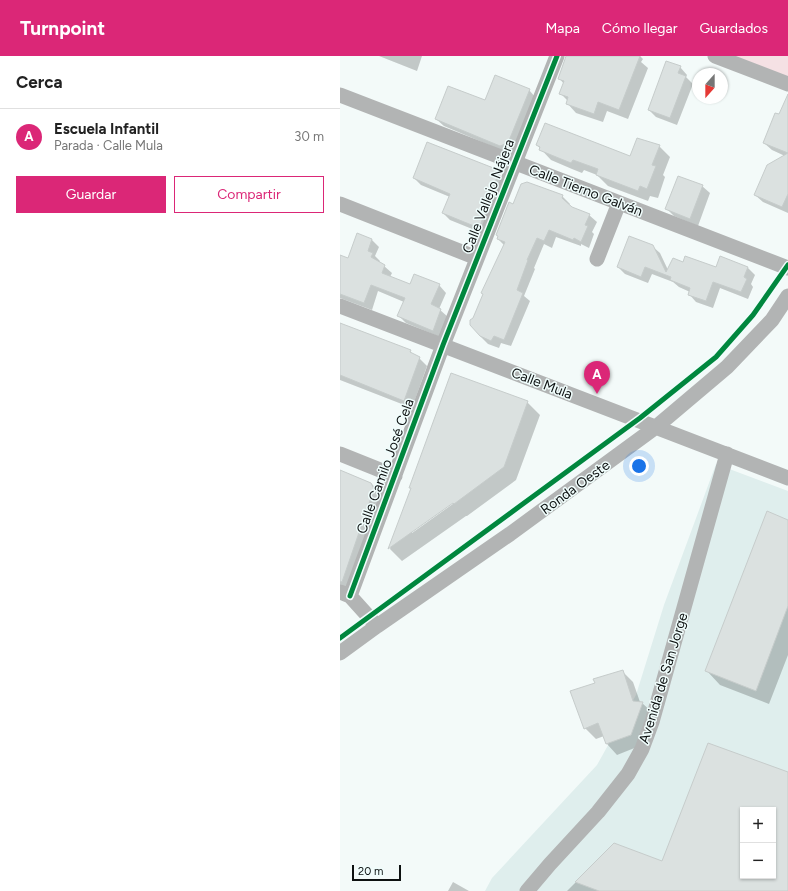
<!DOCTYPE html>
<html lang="es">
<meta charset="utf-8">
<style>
:root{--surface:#fff;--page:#f6f6f6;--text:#222;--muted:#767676;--line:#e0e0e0;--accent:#db2777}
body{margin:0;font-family:Figtree,sans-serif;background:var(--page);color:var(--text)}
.controls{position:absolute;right:12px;bottom:12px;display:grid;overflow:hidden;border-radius:0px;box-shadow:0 1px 3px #0004}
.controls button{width:36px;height:36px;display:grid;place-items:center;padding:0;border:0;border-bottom:1px solid var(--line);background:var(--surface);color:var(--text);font:20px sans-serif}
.compass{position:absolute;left:352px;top:12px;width:36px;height:36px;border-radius:50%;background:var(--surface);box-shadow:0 1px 3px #0004;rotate:201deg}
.scale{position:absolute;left:12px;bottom:10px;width:49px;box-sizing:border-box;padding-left:4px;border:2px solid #0d1111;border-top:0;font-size:11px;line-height:14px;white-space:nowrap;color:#0d1111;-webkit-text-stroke:3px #f0fdfc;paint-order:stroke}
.you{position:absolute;left:299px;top:410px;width:14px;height:14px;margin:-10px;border:3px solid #fff;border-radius:50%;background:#1a73e8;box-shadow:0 0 0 6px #1a73e833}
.badge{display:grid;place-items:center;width:26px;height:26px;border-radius:50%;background:var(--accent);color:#fff;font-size:13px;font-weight:700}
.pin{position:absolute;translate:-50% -33px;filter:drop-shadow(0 1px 2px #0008)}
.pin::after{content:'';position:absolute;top:21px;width:14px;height:12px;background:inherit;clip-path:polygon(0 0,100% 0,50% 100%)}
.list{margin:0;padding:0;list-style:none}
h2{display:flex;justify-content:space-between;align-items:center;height:52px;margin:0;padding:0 16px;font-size:17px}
h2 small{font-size:13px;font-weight:400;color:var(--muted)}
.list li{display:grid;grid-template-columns:26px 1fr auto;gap:12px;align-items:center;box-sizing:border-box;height:56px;padding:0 16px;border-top:1px solid var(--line)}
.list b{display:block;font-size:15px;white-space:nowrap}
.list p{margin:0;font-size:13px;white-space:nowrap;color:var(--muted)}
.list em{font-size:13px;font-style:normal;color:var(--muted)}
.actions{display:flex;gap:8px;padding:12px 16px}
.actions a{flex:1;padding:9px 0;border:1px solid var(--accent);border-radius:0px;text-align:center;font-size:14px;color:var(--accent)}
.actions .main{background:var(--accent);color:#fff}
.map{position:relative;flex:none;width:448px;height:835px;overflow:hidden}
header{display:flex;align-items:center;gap:24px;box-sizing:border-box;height:56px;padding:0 20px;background:var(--accent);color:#fff}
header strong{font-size:19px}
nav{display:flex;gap:22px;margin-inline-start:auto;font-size:14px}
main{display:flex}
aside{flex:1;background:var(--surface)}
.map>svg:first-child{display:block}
</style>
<header>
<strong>Turnpoint</strong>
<nav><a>Mapa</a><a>Cómo llegar</a><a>Guardados</a></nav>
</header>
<main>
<aside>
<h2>Cerca<small></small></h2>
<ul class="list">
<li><span class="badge">A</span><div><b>Escuela Infantil</b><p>Parada · Calle Mula</p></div><em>30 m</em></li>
</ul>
<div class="actions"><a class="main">Guardar</a><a>Compartir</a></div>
</aside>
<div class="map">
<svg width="448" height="835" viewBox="0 0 448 835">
<rect width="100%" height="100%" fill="#f3faf9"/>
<path fill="#dfeeed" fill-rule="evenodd" d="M376,408l72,27v400h-303l7,-13 105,-113 39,-70 28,-90zM403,754h30v66h-30z"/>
<path fill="#f5e1e4" d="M375,0h73v28z"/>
<path fill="#0003" fill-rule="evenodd" d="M39,0h43l-5,15z
M227,0h73l3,3 -2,3 7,6 -20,51 -21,-8 -4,11 -27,-9 -9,-10 1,-2 -8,-8 4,-9 -5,-6z
M340,11l7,8 -1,2 7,7 -16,41 -21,-8 -7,-7z
M189,34l7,8 -21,52 -7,3 -64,-27 -8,-7 49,-17z
M448,52v105l-25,-11 -8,-7 30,-39 -13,-6 -8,-7 15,-27z
M197,89l94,13 28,-12 11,11 -7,18 2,2 -7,21 -8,-2 -2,5 -40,-15 -11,-11 -13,-5 -2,3 -10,-4 -21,-9z
M155,114l8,8 -16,57 -37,-15 -7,-7 7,-16 -29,-12 -7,-7z
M362,130l8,7 -12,33 -24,-10 -8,-8z
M222,140l8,8 -1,1 3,3 17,7 8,7 -5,10 2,2 -5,14 -8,-4v2l-25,-9 -4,11 -8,-4 -10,24 1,1 -11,27 6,5 -19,45 -10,-3 -2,5 -11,-4 -8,-8 -6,-18 30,-73 -6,-6 16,-34z
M32,184l7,7 -4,9 5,5 -1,2 5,3 8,7 -2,4 21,8h28l7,8 -7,16 9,8 -8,20 -34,-14 -7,-7 5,-14 -26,-11 -6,19 -32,-12v-42l9,3z
M312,190l8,7 8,17 16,-7 32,5 31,-1 8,8 -4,9 2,3 -5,12 -28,-11 -7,20 -17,-6 -7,-8 1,-2 -11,-5 -6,-5 -21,-8 -4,9 -23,-9 -7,-7z
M0,268l70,27 4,5 5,2 8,8 -15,42 -72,-28z
M187,346l13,13 -24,65 -49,36h-1l-64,45 -12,-12 22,-60 -2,-2zM116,444l1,1 -45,32v-2z
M0,415l31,12 9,10 -27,92 -8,2 -5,-2z
M448,465v134l-19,49 -49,-19 -13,-14z
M282,615l11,11 7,20 2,1 11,10 -11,32 -25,10 -10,-11 -3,-8 -8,3 -11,-11 11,-45z
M448,717v118h-221l47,-47 49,19zM403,754h30v66h-30z
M113,826l16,9h-21z"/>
<path fill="#dbe1e0" stroke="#c6cccb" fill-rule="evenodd" d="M226,0h74l-21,54 -21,-8 -4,12 -28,-10 2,-7 -9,-3 5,-13 -6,-2 7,-20z
M326,5l15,5 -3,7 8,3 -16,42 -22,-8z
M155,19l35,14 -22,54 -8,3 -65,-27 13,-33 37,14z
M448,38v100l-6,13 -28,-12 13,-30 21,-12 -25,-10 12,-30 4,1z
M205,67l85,33 7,-18 23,7 -8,20 4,1 -9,23 -7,-3 -2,5 -42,-16 2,-6 -25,-9 -2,3 -10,-4 -22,-9 1,-3 -4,-2z
M87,86l69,27v3l2,3 -8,19 2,1 -13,33 -37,-15 8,-19 -37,-16z
M338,120l25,9 -13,34 -25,-10z
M187,126l36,13 -1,3 10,9 18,7 -5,11 3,1 -7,16 -7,-4 -1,2 -24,-10 -5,11 -7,-3 -10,22h1l-11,30 6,3 -19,47 -10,-4 -3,5 -11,-5 -10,-11v-5l3,-2 10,-24 -2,-1 24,-51 -8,-3 1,-3 -2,-1 13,-33 4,2 8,-20z
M17,177l15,6 -4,12 5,2 -2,4 14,8 -3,8 28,11 4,-10 26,10 -9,20 10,5 -8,22 -36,-15 8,-18 -34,-13 -7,18 -24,-9v-39l8,3z
M289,180l24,9 13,27 7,-14 10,4 2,-6 31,11 4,-11 28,11 -4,10 3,2 -6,13 -28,-10 -7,19 -18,-6 2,-7 -20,-8 1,-3 -26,-10 -4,10 -24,-10z
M0,267l71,27 -1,2 10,5 -16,44 -64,-26z
M111,317l77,28 -24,66 -50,37 -1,-1 -65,46 23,-61h-2z
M0,414l31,13 3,6 -32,93 -2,-1z
M427,455l21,9v86l-32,85 -51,-20z
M283,614l10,31 10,1 -12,33 -25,9 -8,-21 -14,6 -14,-38 25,-8 -2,-4z
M368,687l80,29v119h-189l-24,-9 39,-39 48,18zM403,754h30v66h-30z"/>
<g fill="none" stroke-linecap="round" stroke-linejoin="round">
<path stroke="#b2b4b4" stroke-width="15" d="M375,0l73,28
M0,39l448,173
M0,148l137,54
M257,203l22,-56
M0,250l448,172
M0,398l55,22
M0,536l10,4 27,30
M10,540l93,-251 114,-289
M0,597l37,-27 133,-92 146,-107 71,-60 45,-47 16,-24
M187,835l23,-27 48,-52 30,-38 14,-25 10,-27 75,-268"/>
<defs>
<path id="cycleway" d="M10,540l93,-251 114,-289
M0,582l300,-220 76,-61 37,-42 35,-50"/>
</defs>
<use href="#cycleway" stroke="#f0fdfc" stroke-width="8"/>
<use href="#cycleway" stroke="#00873e" stroke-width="5"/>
</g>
<g text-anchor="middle" stroke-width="3" stroke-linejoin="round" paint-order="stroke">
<g font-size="14" fill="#0d1111" stroke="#f0fdfc">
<text transform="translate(246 134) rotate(21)" y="5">Calle Tierno Galván</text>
<text transform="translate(148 140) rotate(-69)" y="5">Calle Vallejo Nájera</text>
<text transform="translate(202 327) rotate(21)" y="5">Calle Mula</text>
<text transform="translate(45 410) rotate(-70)" y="5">Calle Camilo José Cela</text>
<text transform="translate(235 431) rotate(-36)" y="5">Ronda Oeste</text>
<text transform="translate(323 622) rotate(-73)" y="5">Avenida de San Jorge</text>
</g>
</g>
</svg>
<div class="controls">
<button>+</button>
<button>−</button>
</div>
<svg class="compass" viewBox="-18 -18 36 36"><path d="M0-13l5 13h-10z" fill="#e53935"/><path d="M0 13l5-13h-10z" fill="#767676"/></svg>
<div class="scale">20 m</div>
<div class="you"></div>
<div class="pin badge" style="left:257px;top:338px">A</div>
</div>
</main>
